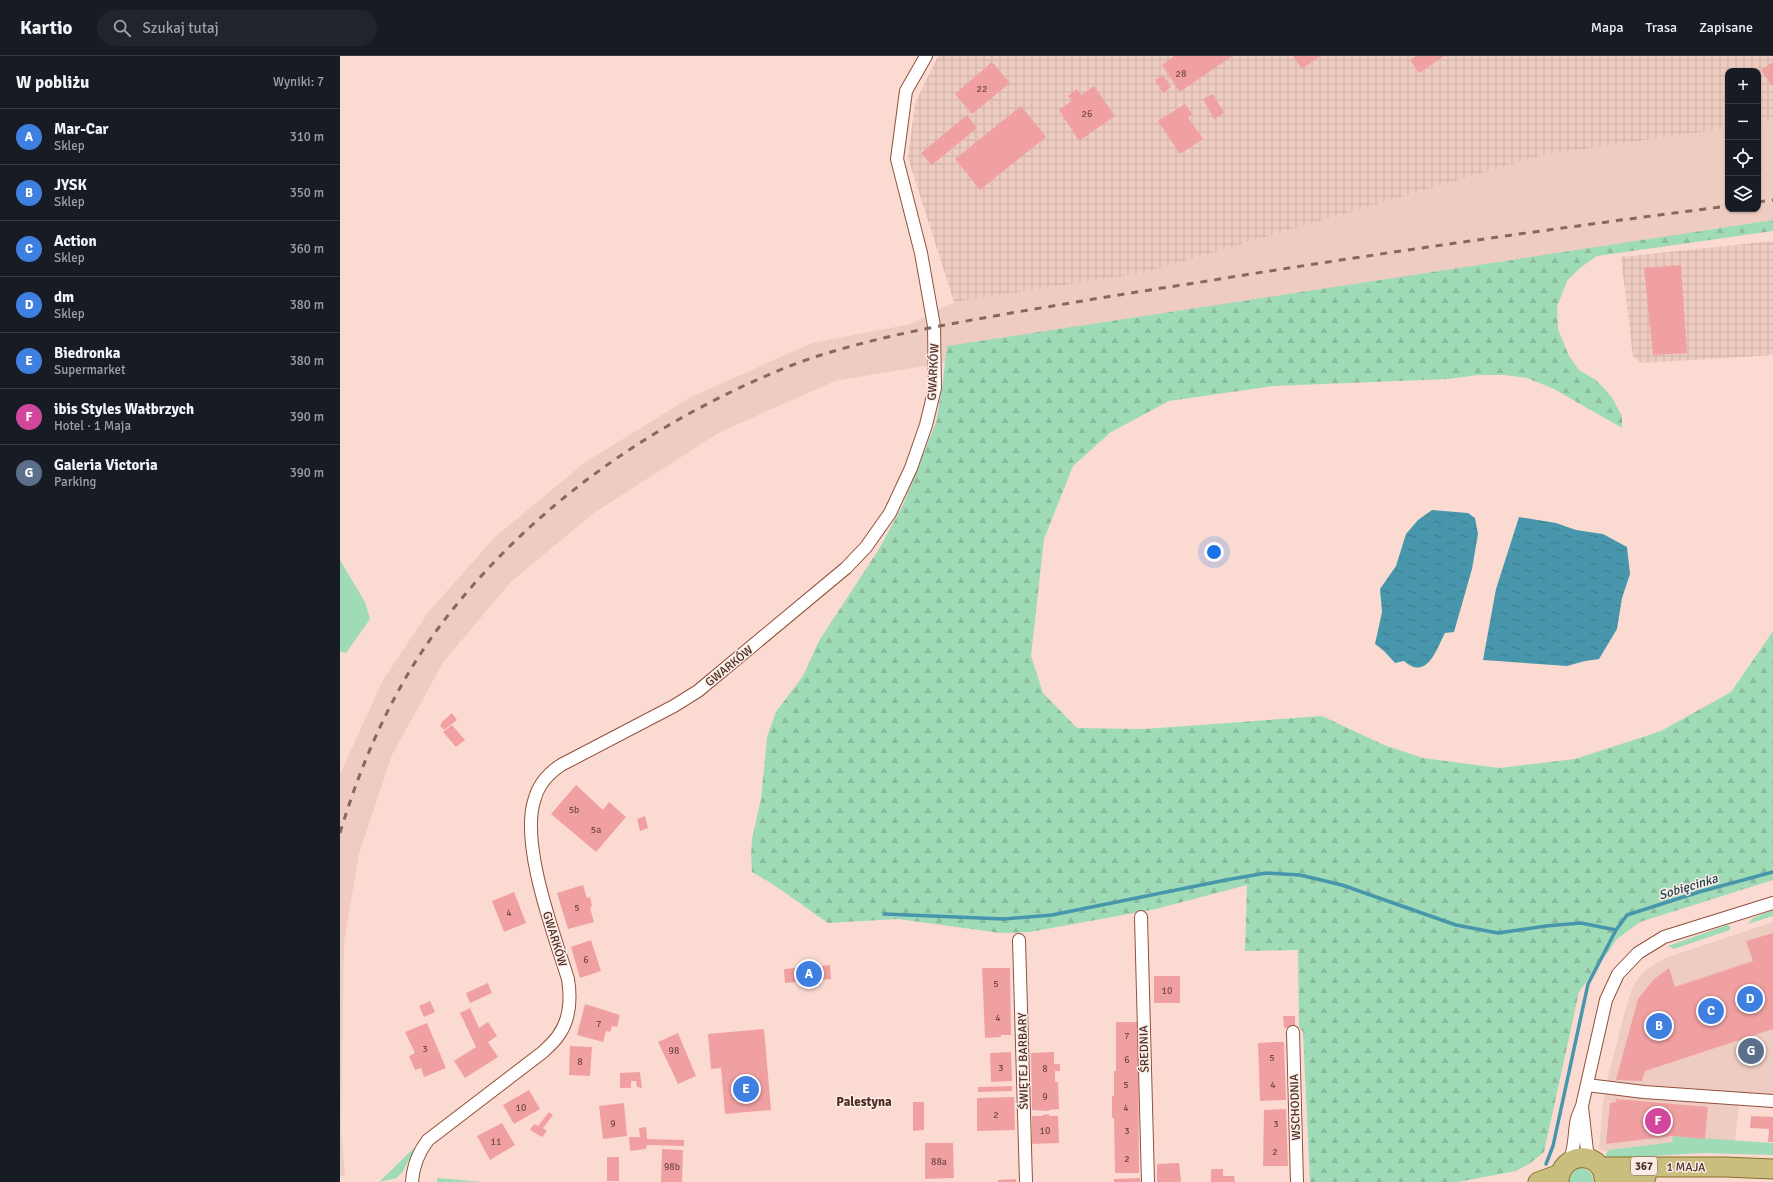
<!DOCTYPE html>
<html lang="pl">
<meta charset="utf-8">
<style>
:root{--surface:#171b24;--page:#20242c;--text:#f1f3f6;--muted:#9ea1a6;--line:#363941;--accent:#0f766e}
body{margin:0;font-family:Signika,sans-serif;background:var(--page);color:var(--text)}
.controls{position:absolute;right:12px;top:12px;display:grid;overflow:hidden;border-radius:8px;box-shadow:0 1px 3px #0004}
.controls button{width:36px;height:36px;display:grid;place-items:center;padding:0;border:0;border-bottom:1px solid var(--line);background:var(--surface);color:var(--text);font:20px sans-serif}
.you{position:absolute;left:874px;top:496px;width:14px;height:14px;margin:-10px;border:3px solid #fff;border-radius:50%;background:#1a73e8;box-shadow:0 0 0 6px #1a73e833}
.badge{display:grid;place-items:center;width:26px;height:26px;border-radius:50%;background:var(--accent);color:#fff;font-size:13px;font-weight:700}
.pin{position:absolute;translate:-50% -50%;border:2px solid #fff;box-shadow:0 1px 4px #0006}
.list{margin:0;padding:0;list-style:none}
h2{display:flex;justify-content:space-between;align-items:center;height:52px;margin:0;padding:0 16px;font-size:17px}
h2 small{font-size:13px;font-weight:400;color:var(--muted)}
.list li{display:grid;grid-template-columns:26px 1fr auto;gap:12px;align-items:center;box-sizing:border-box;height:56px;padding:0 16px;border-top:1px solid var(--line)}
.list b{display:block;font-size:15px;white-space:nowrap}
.list p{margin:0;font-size:13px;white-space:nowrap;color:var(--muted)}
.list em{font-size:13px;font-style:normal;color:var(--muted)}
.icon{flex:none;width:22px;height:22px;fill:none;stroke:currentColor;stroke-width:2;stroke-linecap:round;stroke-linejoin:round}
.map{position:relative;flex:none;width:1433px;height:1126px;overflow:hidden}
header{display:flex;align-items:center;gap:24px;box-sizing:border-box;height:56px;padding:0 20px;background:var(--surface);border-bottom:1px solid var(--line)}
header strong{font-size:19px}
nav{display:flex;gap:22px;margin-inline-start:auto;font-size:14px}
.search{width:280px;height:36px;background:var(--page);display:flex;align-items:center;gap:10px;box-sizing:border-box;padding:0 14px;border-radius:22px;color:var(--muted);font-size:15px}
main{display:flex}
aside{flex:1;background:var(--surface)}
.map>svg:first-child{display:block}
</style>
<header>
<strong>Kartio</strong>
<div class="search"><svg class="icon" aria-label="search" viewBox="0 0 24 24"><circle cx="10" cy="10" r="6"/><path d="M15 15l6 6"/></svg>Szukaj tutaj</div>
<nav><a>Mapa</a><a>Trasa</a><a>Zapisane</a></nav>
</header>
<main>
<aside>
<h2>W pobliżu<small>Wyniki: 7</small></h2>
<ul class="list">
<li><span class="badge" style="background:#3f7fe0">A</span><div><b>Mar-Car</b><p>Sklep</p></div><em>310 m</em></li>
<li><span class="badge" style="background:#3f7fe0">B</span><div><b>JYSK</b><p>Sklep</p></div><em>350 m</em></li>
<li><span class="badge" style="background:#3f7fe0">C</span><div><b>Action</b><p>Sklep</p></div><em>360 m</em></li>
<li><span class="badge" style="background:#3f7fe0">D</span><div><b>dm</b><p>Sklep</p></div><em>380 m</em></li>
<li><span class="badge" style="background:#3f7fe0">E</span><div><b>Biedronka</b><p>Supermarket</p></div><em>380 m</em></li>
<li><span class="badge" style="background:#d1479c">F</span><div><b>ibis Styles Wałbrzych</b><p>Hotel · 1 Maja</p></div><em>390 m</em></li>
<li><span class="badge" style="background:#5c6f8a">G</span><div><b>Galeria Victoria</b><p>Parking</p></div><em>390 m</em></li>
</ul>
</aside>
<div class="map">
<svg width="1433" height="1126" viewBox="0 0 1433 1126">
<defs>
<pattern id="industrial-grid" width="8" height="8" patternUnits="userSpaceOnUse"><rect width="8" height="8" fill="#efccc1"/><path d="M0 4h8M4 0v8" fill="none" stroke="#ceb0a6"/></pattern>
<pattern id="forest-firs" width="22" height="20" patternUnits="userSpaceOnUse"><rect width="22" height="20" fill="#a0dbb8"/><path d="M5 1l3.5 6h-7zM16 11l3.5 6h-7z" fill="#8bbc9e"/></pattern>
<pattern id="water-ripples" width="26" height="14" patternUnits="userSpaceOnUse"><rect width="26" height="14" fill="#4896ab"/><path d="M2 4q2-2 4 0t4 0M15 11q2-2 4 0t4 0" fill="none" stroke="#3e7b8b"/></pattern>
</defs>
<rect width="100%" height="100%" fill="#fbdbd1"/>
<path fill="#efccc1" d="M1433,65v104l-938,156 -115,51 -126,81 -82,68 -68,80 -52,94 -33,99 -15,88 -3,188 4,45 -5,1v-402l43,-94 46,-69 67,-75 88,-73 107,-66 121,-54 99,-19 43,-22 189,-29 400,-118 185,-27v81h30v-86z
M1433,866v186l-34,-3 -4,36 -26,-2 -102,12 -8,-2 4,-47 6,-29 18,-69 5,-16 7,-11 8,-8 18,-11z"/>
<path fill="url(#industrial-grid)" d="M598,0h835v65l-15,2v-52h-30v57l-185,27 -400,118 -189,29 -46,-144 7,-55z
M1433,185v114l-131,8 -9,-6 -12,-100z"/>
<path fill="#a0dbb8" d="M0,504l25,42 5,17 -24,34 -6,-2z
M1433,854v6l-25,8 5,-6z
M1387,869l3,1v4l-56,19 -6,-3z
M1332,1080l101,7v12l-69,-2 -98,6v-6l3,-3 64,-8z
M75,1091h1l-13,24 -6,7 -18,4z
M1239,1112c8,0 15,5 14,14h-24l3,-9z
M97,1122l45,4h-45z"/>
<path fill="url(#forest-firs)" d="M1433,164v11l-176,25 -17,12 -13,13 -10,26 1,22 11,27 10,14 17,10 15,16 11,20v12l-68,-39 -27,-11 -23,-3h-26l-30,4 -174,7 -105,15 -58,31 -38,34 -29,73 -13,117 12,37 34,35 67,1 178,-13 62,29 39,13 76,10 76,-9 86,-28 70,-39 42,-61v249l-133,42 -23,17 -38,53 -35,160 -15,12 -13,7 -58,11h-148l-7,-150 -4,-5 -1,-77 -53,1 2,-66 -91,24 -126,23 -30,1 -102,-14 -70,4 -57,-40 -19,-11 -1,-17 1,-16 9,-40 6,-62 9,-25 27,-36 16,-35 60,-92 24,-44 33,-83 6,-34 5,-42z"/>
<path fill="url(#water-ripples)" d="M1092,454l36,3 7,5 3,16 -6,35 -18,63 -9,1c-9,17 -18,48 -41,28l-9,2 -11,-12 -9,-7 7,-32 -2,-23 16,-23 10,-32 12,-14z
M1179,461l37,6 20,7 27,4 24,13 3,27 -8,24 -5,31 -18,30 -14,2 -18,5 -84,-6 13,-71z"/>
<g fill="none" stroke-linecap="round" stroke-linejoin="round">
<path stroke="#4896ab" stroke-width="3.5" d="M544,858l120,5 48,-4 174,-35 40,-7 34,2 42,10 114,40 42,8 48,-7 35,-3 35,7
M1206,1108l7,-18 35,-162 28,-54 11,-15 72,-23 74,-20"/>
</g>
<path fill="#f1a0a2" d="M834,0h58l-52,36 -18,-27z
M953,0h27l-18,13z
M1076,0h28l-25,17 -9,-13z
M652,6l18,21 -38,31 -17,-20z
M1433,6v23l-1,1 -11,-16z
M823,19l8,12 -8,6 -8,-13z
M754,30l21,30 -36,25 -20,-31 13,-9 -4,-5 9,-7 4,6z
M873,38l11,19 -10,6 -11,-20z
M845,48l7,10 -4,3 15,22 -23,15 -22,-33z
M681,50l25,31 -66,53 -25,-31z
M627,59l10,13 -45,37 -11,-12z
M1341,209l6,88 -34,2 -9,-87z
M112,657l5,7 -13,10 -4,-4 2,-4z
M112,669l13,15 -9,7 -13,-15z
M236,729l27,25 6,-8 17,15 -30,35 -45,-38z
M305,760l3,12 -8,3 -3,-12z
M243,829l4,13 3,-1 2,9 -2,2 4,14 -26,7 -11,-36z
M174,836l12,31 -22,9 -12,-31z
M1433,877v96l-128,42 -3,10 -26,-1 22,-81 16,-20 15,-11 6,19 78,-26 -7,-20z
M251,884l10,31 -21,7 -9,-31z
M490,909l1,14 -46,4 -1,-14z
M642,912h28l1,67h-10v2l-16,1z
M814,920h26v27h-26z
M148,927l4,10 -22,10 -4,-10z
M90,945l5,11 -11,5 -5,-11z
M245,948l35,11 -3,12 -5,-1 -2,6 -4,-1 -3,11 -26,-7z
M130,952l9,20 9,-6 9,14 -9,6 10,15 -33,21 -11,-17 22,-14 -16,-34z
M943,960h12v11l-11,1z
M776,966h22l1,151h-24l-1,-55h-2v-22h2v-25h2z
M87,967l19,45 -22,9 -3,-9 -6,2 -6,-14 6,-3 -10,-21z
M424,973l7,81 -46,4 -4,-46 -10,1 -3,-35z
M338,977l18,43 -18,8 -20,-42z
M934,986h10l2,58 -26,1 -2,-58z
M230,990l22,1 -2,29 -21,-1z
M671,996l1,29 -21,1 -1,-29z
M714,996v12h6v7h-5v11h3l1,27 -10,1v1l-17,-1 -1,-57z
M300,1016l2,16 -5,-1 -1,-6h-5v7h-11v-15z
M672,1030v5l-34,1v-5z
M189,1034l11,19 -26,15 -11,-19z
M674,1041l1,33 -38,1v-33z
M1276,1043l92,8 -3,32 -33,-3 -66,8 4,-41 6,-1z
M573,1046h11v28l-11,1z
M284,1047l3,33 -24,3 -4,-33z
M946,1053l2,57h-25l1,-56z
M209,1056l4,3 -10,13 4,3 -5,6 -12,-7 4,-6 4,2z
M709,1058v2h9l1,27 -27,1v-28h10v-1z
M1411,1060l22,1v25h-5l1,-13 -19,-1z
M162,1067l13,22 -25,15 -13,-24z
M306,1071l1,12 37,1v6l-37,-1 -1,4 -16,2 -1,-14h11l-1,-9z
M585,1087h28l1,35 -29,1z
M322,1093l21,1 -1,32h-21z
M267,1101h12v24h-12z
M839,1107l2,17 -1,2h-23v-18z
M871,1113h12v7h11l1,6h-24z
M800,1122v4h-26v-3z
M676,1123v3h-18v-2z"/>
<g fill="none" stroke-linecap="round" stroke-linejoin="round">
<defs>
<path id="street" d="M801,861l7,265
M679,884l7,242
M953,976l4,150
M1247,1029l57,7 129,9
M1242,1051l5,44 7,11
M1229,1106c6,-13 5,-25 7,-38 0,-6 4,-12 6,-18l24,-106 12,-26 20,-21 26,-16 109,-34
M72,1126c1,-16 6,-29 16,-42l115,-88c5,-5 11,-10 15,-16 12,-16 13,-38 10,-57 -14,-45 -49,-137 -33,-181 4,-14 14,-25 26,-33l113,-59 24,-15 148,-123 20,-21 24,-34 21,-45 15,-43 9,-37 -1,-62 -13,-73 -24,-94 9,-68 20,-35"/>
<path id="primary" d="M1260,1111h125l48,2
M1198,1126l22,-8
M1219,1126c1,-31 43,-32 45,-4
M1273,1126l33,-5"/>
</defs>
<use href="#street" stroke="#93503b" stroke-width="14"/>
<use href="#primary" stroke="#866f26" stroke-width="21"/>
<use href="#street" stroke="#fff" stroke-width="12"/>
<use href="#primary" stroke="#c9be7d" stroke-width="19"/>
<path stroke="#87685e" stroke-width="3" stroke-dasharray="7 7" stroke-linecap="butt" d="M1418,146l15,-2
M0,777c21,-70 51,-139 94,-199 77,-106 184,-188 301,-244 27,-13 55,-25 83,-34 66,-21 131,-32 199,-44 59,-10 118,-20 178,-29 177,-29 355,-54 533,-77"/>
</g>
<g text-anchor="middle" stroke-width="3" stroke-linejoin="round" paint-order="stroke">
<g font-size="10" fill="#744a43">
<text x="841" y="21">28</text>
<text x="642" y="36">22</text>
<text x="747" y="61">26</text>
<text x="234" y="757">5b</text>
<text x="256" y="777">5a</text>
<text x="237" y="855">5</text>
<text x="169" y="860">4</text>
<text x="246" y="907">6</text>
<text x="656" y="931">5</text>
<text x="827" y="938">10</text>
<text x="658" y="965">4</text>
<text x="259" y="971">7</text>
<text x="787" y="983">7</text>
<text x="85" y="996">3</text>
<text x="334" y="998">98</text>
<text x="932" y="1005">5</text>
<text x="787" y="1007">6</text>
<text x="240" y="1009">8</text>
<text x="661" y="1015">3</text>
<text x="705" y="1016">8</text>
<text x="786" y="1032">5</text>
<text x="933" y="1032">4</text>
<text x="705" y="1044">9</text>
<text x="181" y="1055">10</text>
<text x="786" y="1055">4</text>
<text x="656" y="1062">2</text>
<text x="273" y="1071">9</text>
<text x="936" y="1071">3</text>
<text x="705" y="1078">10</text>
<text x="787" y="1078">3</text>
<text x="156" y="1089">11</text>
<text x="935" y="1099">2</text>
<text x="787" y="1106">2</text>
<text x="599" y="1109">88a</text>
<text x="332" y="1114">98b</text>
</g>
<rect fill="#fcece7" stroke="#80665e" stroke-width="1" x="1291" y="1101" width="26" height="18" rx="3"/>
<g font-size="11" font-weight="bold" fill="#4b2d23">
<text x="1304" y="1114">367</text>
</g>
<g font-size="12" fill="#4b2d23" stroke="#fcece7">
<text transform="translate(593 316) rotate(-87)" y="4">GWARKÓW</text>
<text transform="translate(389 610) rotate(-39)" y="4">GWARKÓW</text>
<text transform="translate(215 883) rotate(73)" y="4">GWARKÓW</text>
<text transform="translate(804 993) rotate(-92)" y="4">ŚREDNIA</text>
<text transform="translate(683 1005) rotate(-91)" y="4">ŚWIĘTEJ BARBARY</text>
<text transform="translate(955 1051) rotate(-92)" y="4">WSCHODNIA</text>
<text transform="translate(1346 1111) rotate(1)" y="4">1 MAJA</text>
</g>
<g font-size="13" font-style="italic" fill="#20444e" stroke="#fcece7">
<text transform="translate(1348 830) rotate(-17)" y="5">Sobięcinka</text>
</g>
<g font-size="13" font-weight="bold" fill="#4b2d23" stroke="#fcece7">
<text x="524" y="1050">Palestyna</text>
</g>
</g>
</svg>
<div class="controls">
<button>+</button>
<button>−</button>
<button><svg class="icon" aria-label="locate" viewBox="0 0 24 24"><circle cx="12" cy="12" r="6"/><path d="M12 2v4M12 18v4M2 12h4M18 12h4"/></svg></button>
<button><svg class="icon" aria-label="layers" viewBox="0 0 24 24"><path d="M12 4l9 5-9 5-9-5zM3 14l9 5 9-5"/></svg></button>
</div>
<div class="you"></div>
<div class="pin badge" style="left:469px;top:918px;background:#3f7fe0">A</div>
<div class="pin badge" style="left:1319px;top:970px;background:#3f7fe0">B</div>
<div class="pin badge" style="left:1371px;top:955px;background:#3f7fe0">C</div>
<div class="pin badge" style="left:1410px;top:943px;background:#3f7fe0">D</div>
<div class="pin badge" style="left:406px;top:1033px;background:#3f7fe0">E</div>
<div class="pin badge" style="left:1318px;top:1065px;background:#d1479c">F</div>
<div class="pin badge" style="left:1411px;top:995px;background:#5c6f8a">G</div>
</div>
</main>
